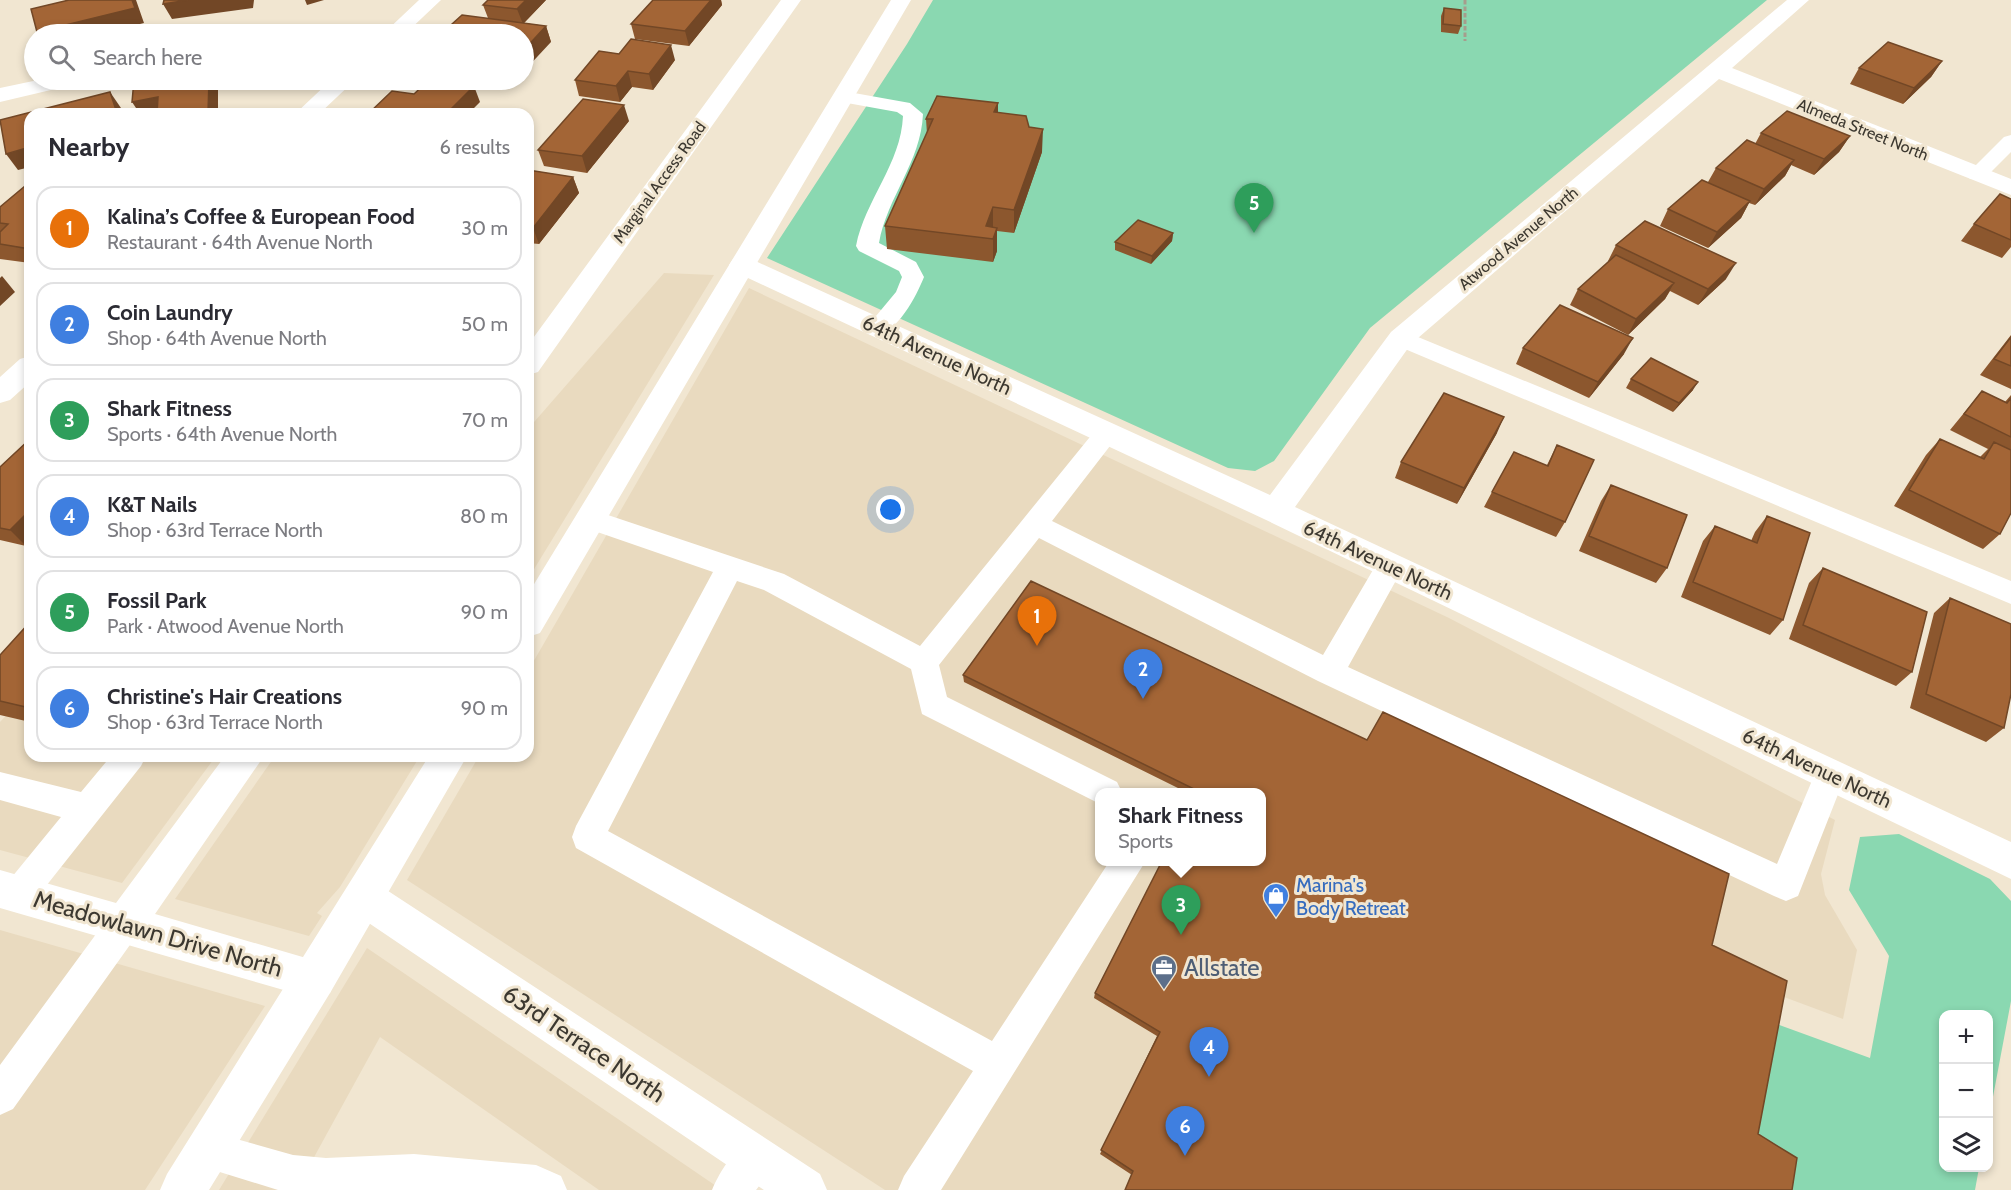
<!DOCTYPE html>
<meta charset="utf-8">
<style>
:root{--surface:#fff;--page:#f2f2f3;--text:#2b2b33;--muted:#7c7c81;--line:#e1e1e2;--accent:#d93025}
body{margin:0;font-family:Cabin,sans-serif;background:var(--page);color:var(--text)}
.controls{position:absolute;right:18px;bottom:18px;display:grid;overflow:hidden;border-radius:12px;box-shadow:0 3px 9px #0003}
.controls button{width:54px;height:54px;display:grid;place-items:center;padding:0;border:0;border-bottom:2px solid var(--line);background:var(--surface);color:var(--text);font:30px sans-serif}
.you{position:absolute;left:891px;top:510px;width:21px;height:21px;margin:-15px;border:4px solid #fff;border-radius:50%;background:#1a73e8;box-shadow:0 0 0 9px #1a73e833}
.badge{display:grid;place-items:center;width:39px;height:39px;border-radius:50%;background:var(--accent);color:#fff;font-size:20px;font-weight:700}
.pin{position:absolute;translate:-50% -50px;filter:drop-shadow(0 2px 3px #0008)}
.pin::after{content:'';position:absolute;top:32px;width:21px;height:18px;background:inherit;clip-path:polygon(0 0,100% 0,50% 100%)}
.popup{position:absolute;left:1095px;top:788px;width:171px;height:78px;box-sizing:border-box;display:grid;place-content:center;border-radius:12px;background:var(--surface);filter:drop-shadow(0 2px 4px #0005);font-size:20px;white-space:nowrap;color:var(--muted)}
.popup b{font-size:22px;color:var(--text)}
.popup::after{content:'';position:absolute;left:50%;top:100%;margin-left:-12px;border:12px solid transparent;border-top-color:var(--surface)}
.list{margin:0;padding:0;list-style:none}
h2{display:flex;justify-content:space-between;align-items:center;height:78px;margin:0;padding:0 24px;font-size:26px}
h2 small{font-size:20px;font-weight:400;color:var(--muted)}
.list li{display:grid;grid-template-columns:39px 1fr auto;gap:18px;align-items:center;box-sizing:border-box;height:84px;margin:0 12px 12px;padding:0 12px;border:2px solid var(--line);border-radius:18px}
.list b{display:block;font-size:22px;white-space:nowrap}
.list p{margin:0;font-size:20px;white-space:nowrap;color:var(--muted)}
.list em{font-size:20px;font-style:normal;color:var(--muted)}
.icon{flex:none;width:33px;height:33px;fill:none;stroke:currentColor;stroke-width:2;stroke-linecap:round;stroke-linejoin:round}
.map{position:relative;flex:none;width:2011px;height:1190px;overflow:hidden}
.search{position:absolute;background:var(--surface);box-shadow:0 3px 9px #0003;left:24px;top:24px;width:510px;height:66px;display:flex;align-items:center;gap:15px;box-sizing:border-box;padding:0 21px;border-radius:33px;color:var(--muted);font-size:22px}
.panel{position:absolute;background:var(--surface);box-shadow:0 3px 9px #0003;left:24px;top:108px;width:510px;height:654px;border-radius:18px}
.map>svg:first-child{display:block}
</style>
<div class="map">
<svg width="2011" height="1190" viewBox="0 0 2011 1190">
<rect width="100%" height="100%" fill="#f1e6d1"/>
<path fill="#e9dabf" fill-rule="evenodd" d="M664,273l50,2 -186,304v-150z
M749,288l700,330 386,202 -14,54 4,21 32,55 -14,69 -80,-30 -68,201h-810l-478,-310 72,-124h49v-85zM1100,792h162v70h-162z
M30,690v66h186l-94,127 -122,-33v-128z
M275,756h145l-80,131 -23,26 5,3 -13,20 -134,-37z
M0,930l265,76 -120,184h-145z
M367,948l355,242h-123l-219,-153 -84,153h-77z"/>
<path fill="#8ad8b1" d="M933,0h834l-397,328 -96,133 -19,10 -27,-3 -461,-210 140,-214z
M1899,834l91,45 21,22v100l-22,117 -1,-104h-44v154h35l-4,22h-244l32,-171 107,39 19,-102 -40,-66 11,-53z"/>
<g fill="none" stroke-linecap="round" stroke-linejoin="round">
<path stroke="#a59d8d" stroke-width="3" stroke-dasharray="4.5 2" stroke-linecap="butt" d="M1465,0v41"/>
<path fill="#fff" fill-rule="evenodd" d="M843,91l67,12 13,11c-2,48 -36,83 -44,129l37,19 8,15c-8,20 -30,63 -54,57l-4,-6 30,-36 6,-15 -3,-6 -40,-20 -3,-5c9,-46 45,-82 47,-130l-6,-4 -61,-11 -3,-4 3,-4z
M2011,135v17l-27,27h-14l-3,-4 3,-4 34,-34z
M1401,330l610,251v23l-618,-260 -4,-6 4,-6z
M1107,424l9,3 4,6 -68,88 271,134 57,-97 10,-3 10,3 4,8 -56,101 429,197 42,-100 11,-4 11,4 5,10 -48,122 -12,5 -12,-5 -456,-215 -279,-143 -100,127 8,32 170,85 5,10h-22v12l-178,-90 -11,-45 -147,-79 -27,-9 -129,250 384,210 117,-179h36l-204,328h-43l6,-14 69,-105 -397,-223 -4,-11 4,-11 137,-254 -133,-46 -4,-7 4,-7 10,-3 194,65 136,72 178,-219z
M111,756h35l-5,10 -110,139 -12,5 -12,-5 -5,-11 5,-11 54,-66 -61,-17v-28l81,20z
M125,906l12,5 5,12 -5,12 -124,174 -13,6v-50l113,-154z
M208,1131l85,24 33,3 88,-4 122,11 25,11 6,14h-289l-84,-26 -5,-14 5,-14z
M756,1139l14,5 5,14 -5,14 -14,18h-44c9,-21 23,-43 44,-51z"/>
<path fill="#fff" fill-rule="evenodd" d="M419,0h22l-36,34h-22z
M781,0h20l-263,372 -10,3v-30z
M1787,0h22l-77,68 279,111v16l-292,-116 -308,265 -116,163 716,335v37l-747,-360 -531,-248 -4,-6 4,-6 9,-2 9,2 519,236 121,-163z
M38,80h37l-3,5 -72,17v-14z
M331,80h24l-36,34h-24z
M30,356v26l-20,18 -10,3v-26l20,-18z
M225,756h39l-109,158 175,51 6,14 -6,14 -15,6 -315,-91v-38l116,33z
M365,879l14,6 441,289 7,16h-63l-413,-279 -6,-13 6,-13z"/>
<path fill="#fff" fill-rule="evenodd" d="M891,0h20l-371,633 -12,4v-43z
M429,756h38l-137,237 -121,197h-49l7,-16z"/>
</g>
<path fill="#8c572e" d="M546,0l-22,23 22,3 5,16 -63,-24 -5,-13z
M653,0h68l1,5 -33,41 -54,-7 -4,-15z
M1444,8l17,18 -3,8 -17,-2v-16z
M675,60l-22,30 -21,-3 -12,15 -41,-6 -4,-16z
M1942,61l-11,16 -28,27 -53,-20 9,-16z
M445,80h46l-5,5z
M998,103v10l31,14 13,25 -28,81 -17,-2v20l-4,11 -106,-13 -2,-23 42,-92 -1,-15z
M629,121l-42,52 -43,-7 -6,-16z
M1761,133l89,3 -11,16 -25,23 -23,-10 -6,11 -30,29 -6,-2 -8,15 -33,30 -48,-22 8,-17 40,-27 8,-14 39,-24z
M528,170l45,7 6,16 -40,51 -11,-1z
M30,187v76l-30,-4v-52z
M2011,199v48l-9,11 -41,-17 13,-17z
M1173,233l-1,8 -21,23 -36,-14v-8z
M1616,245l110,34 -28,26 -28,-14 -5,8 -37,36 -58,-30 8,-16 31,-27 -1,-1z
M2011,335v54l-31,-14z
M1523,348l101,6 -35,44 -73,-34z
M1631,379l62,11 -20,22 -47,-24z
M1982,391l23,11 6,-7v118l-11,21 -17,15 -89,-43 32,-51 14,-16 40,18 8,-8 -38,-19z
M1497,433l-40,71 -62,-26 6,-16z
M30,439v102l-4,5 -26,-6v-73z
M1557,445l8,77 -9,15 -72,-30 8,-15 55,-27z
M1611,485l56,83 -11,15 -77,-32 22,-50z
M1767,516l16,104 -13,15 -89,-38 22,-56 12,-15 36,15 4,-9z
M1823,568l89,104 -16,14 -107,-47 20,-56z
M1950,598l54,130 -18,14 -76,-34 24,-95z
M30,622v100l-30,-7v-60z
M963,675l404,65 -235,435 -32,-21 57,-118 -63,-38 1,-5 167,-201h-76l-222,-110z"/>
<path fill="#724726" d="M132,0h4l8,23 -45,11h-61l-1,-2z
M188,0h66l-1,8 -81,11 -9,-15z
M305,0h19l-17,5z
M526,0h20l-23,24 -6,-15z
M711,0h10l1,5 -33,41 -4,-15z
M546,26l5,16 -27,29v-21z
M671,45l4,15 -22,30 -4,-16z
M1942,61l-11,16 -28,27 11,-16z
M628,71l4,16 -12,15 -4,-16z
M209,80h8l1,1v33h-17z
M484,80h7l-5,5z
M474,86l6,16 -12,12h-22z
M110,92l11,16 2,6h-11z
M158,97l7,17h-25l-8,-12z
M998,103v23l-4,-14z
M624,105l5,16 -42,52 -5,-17z
M1043,129l-1,23 -28,81v-23z
M1850,136l-11,16 -25,23 10,-16z
M30,147v20l-12,3 -12,-16z
M1794,160l-9,16 -30,29 9,-16z
M573,177l6,16 -40,51 -6,-16z
M1750,201l-9,17 -33,30 9,-16z
M993,207v23l-7,-4z
M997,228v23l-4,11v-23z
M1173,233l-1,8 -21,23 1,-8z
M1736,263l-10,16 -28,26 10,-16z
M2,276l13,16 -15,14v-28z
M1674,283l-9,16 -37,36 8,-16z
M1633,338l-9,16 -35,44 9,-16z
M1698,382l-5,8 -20,22 6,-9z
M1504,417l-7,16 -40,71 7,-16z
M30,510v31l-4,5 -16,-16z"/>
<path fill="#a36536" stroke="#724726" stroke-width="1.5" d="M69,0h63l3,8 -98,24 -6,-23z
M164,0h24l-25,4z
M488,0h38l-9,9 -34,-4z
M653,0h58l-26,31 -54,-7z
M1444,8l17,2v16l-18,-2z
M462,15l84,11 -22,24v-16h-83z
M631,39l40,6 -22,29 -21,-3 -12,15 -41,-6 24,-29 20,3z
M1888,42l54,19 -28,27 -55,-20z
M134,80h75l-1,33 -7,1h-44l1,-17 -26,5z
M429,80l45,6 -28,28h-78l24,-23 22,3z
M110,92l7,21 -5,1h-82v33l-24,7 -6,-34z
M937,96l61,7 -4,9 32,4 3,11 14,2 -29,81 -21,-3 -7,19 11,2 -4,11 -108,-13 48,-107h-7z
M583,99l41,6 -42,51 -44,-6z
M1787,111l63,25 -26,23 -63,-26z
M1747,140l47,20 -30,29 -48,-21z
M528,170l45,7 -40,51h-5z
M1702,180l48,21 -33,31 -49,-23z
M25,186l5,1v62l-30,-5v-12l8,-8 -8,-1v-16z
M2000,194l11,5v41l-37,-16z
M1138,220l35,13 -21,23 -37,-14z
M1645,221l91,42 -28,26 -92,-44z
M1616,255l58,28 -38,36 -58,-30z
M1560,305l73,33 -35,44 -75,-34z
M2011,337v29l-17,-7z
M1651,358l47,24 -19,21 -48,-24z
M1982,391l25,12 4,-5v39l-47,-23z
M1444,393l60,24 -40,71 -63,-26z
M30,439v71l-20,20 -10,-2v-61z
M1940,439l44,20 10,-17 17,8v63l-11,21 -91,-44z
M1557,445l37,15 -29,62 -73,-30 22,-40 34,14z
M1611,485l76,30 -20,53 -78,-32z
M1767,516l43,17 -27,87 -90,-38 22,-56 42,17z
M1823,568l104,44 -15,60 -109,-47z
M1031,581l336,159 16,-28 346,162 -17,71 75,36 -29,153 39,24 -5,32h-667l8,-19 -32,-21 59,-118 -65,-39 67,-132h100v-69h-65l1,-1 -235,-116z
M1950,598l61,26v70l-7,34 -78,-34z
M30,622v86l-30,-7v-46z"/>
<defs>
<symbol id="shop-pin" viewBox="-11 -11 22 30"><path d="M0 17L-7.5 6A9.5 9.5 0 1 1 7.5 6Z" fill="#3f7fe0" stroke="#f1e6d1"/><path d="M-5-2.5h2.3a2.7 3.5 0 0 1 5.4 0H5L5.5 6h-11ZM-1.5-2.5h3a1.5 2.3 0 0 0-3 0Z" fill="#fff"/></symbol>
<symbol id="office-pin" viewBox="-11 -11 22 30"><path d="M0 17L-7.5 6A9.5 9.5 0 1 1 7.5 6Z" fill="#5c6f8a" stroke="#f1e6d1"/><path d="M-6-3h4V-5.5h4V-3h4V5H-6ZM-1-4.5V-3h2v-1.5ZM-6 0V1H6V0Z" fill="#fff"/></symbol>
</defs>
<g fill-rule="evenodd">
<use href="#shop-pin" x="1261" y="881" width="30" height="40"/>
<use href="#office-pin" x="1149" y="953" width="30" height="40"/>
</g>
<g text-anchor="middle" stroke-width="6" stroke-linejoin="round" paint-order="stroke">
<g font-size="16" fill="#3c3830" stroke="#f1e6d1">
<text transform="translate(1863 129) rotate(22)" y="6">Almeda Street North</text>
<text transform="translate(659 182) rotate(-54)" y="6">Marginal Access Road</text>
<text transform="translate(1518 238) rotate(-40)" y="6">Atwood Avenue North</text>
</g>
<g font-size="20" fill="#3c3830" stroke="#f1e6d1">
<text transform="translate(937 355) rotate(25)" y="7">64th Avenue North</text>
<text transform="translate(1378 560) rotate(25)" y="7">64th Avenue North</text>
<text transform="translate(1817 768) rotate(25)" y="7">64th Avenue North</text>
</g>
<g font-size="20" fill="#366cbe" stroke="#f1e6d1" text-anchor="start">
<text x="1296" y="892">Marina's<tspan x="1296" dy="23">Body Retreat</tspan></text>
</g>
<g font-size="24" fill="#3c3830" stroke="#f1e6d1">
<text transform="translate(158 934) rotate(16)" y="8">Meadowlawn Drive North</text>
<text transform="translate(584 1044) rotate(34)" y="8">63rd Terrace North</text>
</g>
<g font-size="24" fill="#4e5e75" stroke="#f1e6d1" text-anchor="start">
<text x="1184" y="976">Allstate</text>
</g>
</g>
</svg>
<div class="controls">
<button>+</button>
<button>−</button>
<button><svg class="icon" aria-label="layers" viewBox="0 0 24 24"><path d="M12 4l9 5-9 5-9-5zM3 14l9 5 9-5"/></svg></button>
</div>
<div class="you"></div>
<div class="pin badge" style="left:1037px;top:646px;background:#e8710a">1</div>
<div class="pin badge" style="left:1143px;top:699px;background:#3f7fe0">2</div>
<div class="pin badge" style="left:1181px;top:935px;background:#2e9e5b">3</div>
<div class="popup"><b>Shark Fitness</b>Sports</div>
<div class="pin badge" style="left:1209px;top:1077px;background:#3f7fe0">4</div>
<div class="pin badge" style="left:1254px;top:233px;background:#2e9e5b">5</div>
<div class="pin badge" style="left:1185px;top:1156px;background:#3f7fe0">6</div>
<div class="search"><svg class="icon" aria-label="search" viewBox="0 0 24 24"><circle cx="10" cy="10" r="6"/><path d="M15 15l6 6"/></svg>Search here</div>
<section class="panel">
<h2>Nearby<small>6 results</small></h2>
<ul class="list">
<li><span class="badge" style="background:#e8710a">1</span><div><b>Kalina’s Coffee &amp; European Food</b><p>Restaurant · 64th Avenue North</p></div><em>30 m</em></li>
<li><span class="badge" style="background:#3f7fe0">2</span><div><b>Coin Laundry</b><p>Shop · 64th Avenue North</p></div><em>50 m</em></li>
<li><span class="badge" style="background:#2e9e5b">3</span><div><b>Shark Fitness</b><p>Sports · 64th Avenue North</p></div><em>70 m</em></li>
<li><span class="badge" style="background:#3f7fe0">4</span><div><b>K&amp;T Nails</b><p>Shop · 63rd Terrace North</p></div><em>80 m</em></li>
<li><span class="badge" style="background:#2e9e5b">5</span><div><b>Fossil Park</b><p>Park · Atwood Avenue North</p></div><em>90 m</em></li>
<li><span class="badge" style="background:#3f7fe0">6</span><div><b>Christine's Hair Creations</b><p>Shop · 63rd Terrace North</p></div><em>90 m</em></li>
</ul>
</section>
</div>
